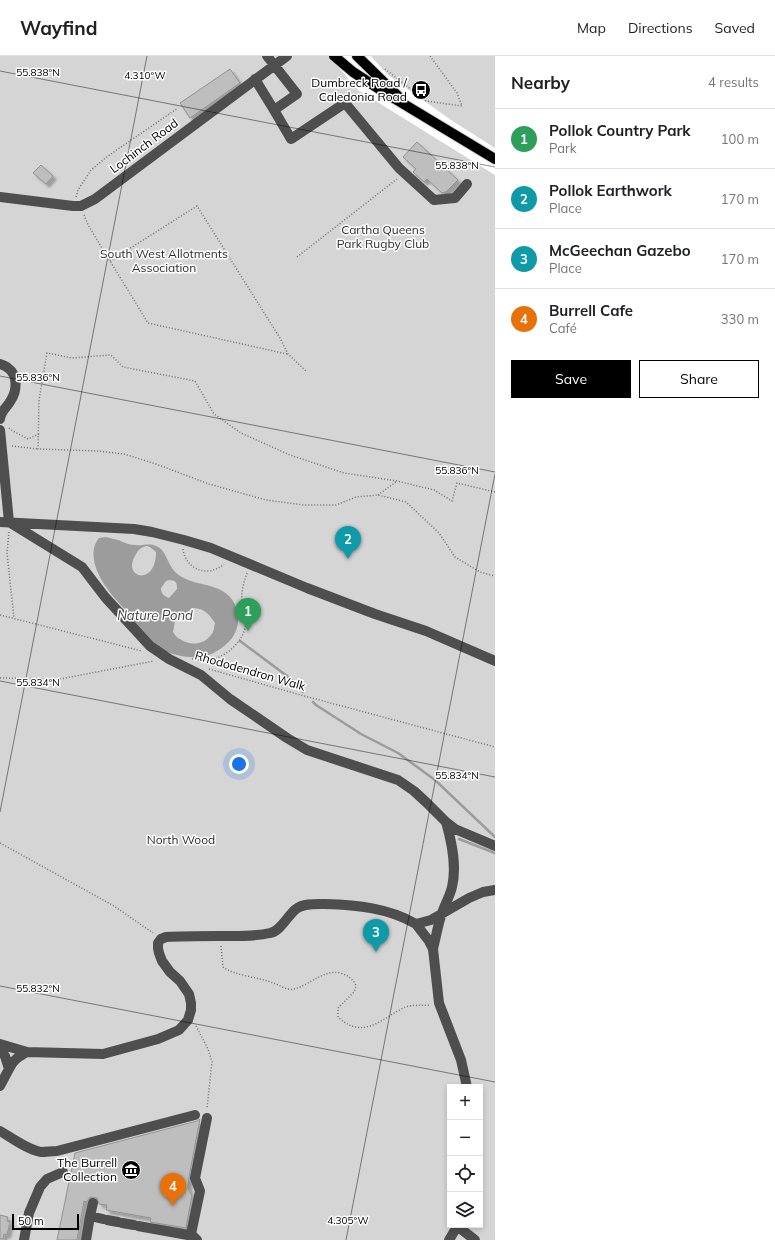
<!DOCTYPE html>
<meta charset="utf-8">
<style>
:root{--surface:#fff;--page:#f2f2f2;--text:#202124;--muted:#757577;--line:#e0e0e0;--accent:#000}
body{margin:0;font-family:Mulish,sans-serif;background:var(--page);color:var(--text)}
.controls{position:absolute;right:12px;bottom:12px;display:grid;overflow:hidden;border-radius:0px;box-shadow:0 2px 6px #0003}
.controls button{width:36px;height:36px;display:grid;place-items:center;padding:0;border:0;border-bottom:1px solid var(--line);background:var(--surface);color:var(--text);font:20px sans-serif}
.scale{position:absolute;left:12px;bottom:10px;width:67px;box-sizing:border-box;padding-left:4px;border:2px solid #000;border-top:0;font-size:11px;line-height:14px;white-space:nowrap;color:#000;-webkit-text-stroke:3px #fff;paint-order:stroke}
.you{position:absolute;left:239px;top:708px;width:14px;height:14px;margin:-10px;border:3px solid #fff;border-radius:50%;background:#1a73e8;box-shadow:0 0 0 6px #1a73e833}
.badge{display:grid;place-items:center;width:26px;height:26px;border-radius:50%;background:var(--accent);color:#fff;font-size:13px;font-weight:700}
.pin{position:absolute;translate:-50% -33px;filter:drop-shadow(0 1px 2px #0008)}
.pin::after{content:'';position:absolute;top:21px;width:14px;height:12px;background:inherit;clip-path:polygon(0 0,100% 0,50% 100%)}
.list{margin:0;padding:0;list-style:none}
h2{display:flex;justify-content:space-between;align-items:center;height:52px;margin:0;padding:0 16px;font-size:17px}
h2 small{font-size:13px;font-weight:400;color:var(--muted)}
.list li{display:grid;grid-template-columns:26px 1fr auto;gap:12px;align-items:center;box-sizing:border-box;height:60px;padding:0 16px;border-top:1px solid var(--line)}
.list b{display:block;font-size:15px;white-space:nowrap}
.list p{margin:0;font-size:13px;white-space:nowrap;color:var(--muted)}
.list em{font-size:13px;font-style:normal;color:var(--muted)}
.actions{display:flex;gap:8px;padding:12px 16px}
.actions a{flex:1;padding:9px 0;border:1px solid var(--accent);border-radius:0px;text-align:center;font-size:14px;color:var(--accent)}
.actions .main{background:var(--accent);color:#fff}
.icon{flex:none;width:22px;height:22px;fill:none;stroke:currentColor;stroke-width:2;stroke-linecap:round;stroke-linejoin:round}
.map{position:relative;flex:none;width:495px;height:1184px;overflow:hidden}
header{display:flex;align-items:center;gap:24px;box-sizing:border-box;height:56px;padding:0 20px;background:var(--surface);border-bottom:1px solid var(--line)}
header strong{font-size:19px}
nav{display:flex;gap:22px;margin-inline-start:auto;font-size:14px}
main{display:flex}
aside{flex:1;background:var(--surface)}
.map>svg:first-child{display:block}
</style>
<header>
<strong>Wayfind</strong>
<nav><a>Map</a><a>Directions</a><a>Saved</a></nav>
</header>
<main>
<div class="map">
<svg width="495" height="1184" viewBox="0 0 495 1184">
<defs>
<filter id="shadow"><feDropShadow dx="3.5" dy="3.5" stdDeviation="1" flood-color="#0004"/></filter>
</defs>
<rect width="100%" height="100%" fill="#fff"/>
<path fill="#d5d5d5" fill-rule="evenodd" d="M0,0h329l29,34 137,85v1065h-495zM450,1031h30v138h-30z
M371,0h124v92l-44,-28 -63,-45z"/>
<path fill="#9c9c9c" fill-rule="evenodd" d="M106,481c4,1 8,2 12,3 6,2 10,5 17,5 8,1 15,-3 23,2 10,5 9,22 24,30 15,9 34,6 47,19 10,10 12,27 5,39 -5,9 -19,19 -29,21 -13,3 -30,0 -42,-6 -15,-7 -23,-21 -33,-34 -7,-10 -17,-18 -23,-28 -10,-13 -20,-36 -8,-50zM146,490l4,1 6,5c0,35 -34,26 -21,4 3,-6 5,-8 11,-10zM170,524c6,1 7,2 7,9l-8,9c-5,-2 -8,-4 -8,-10l5,-7zM193,552c12,1 15,5 22,15 -1,4 -1,9 -4,12 -7,10 -22,11 -31,4 -3,-1 -5,-4 -7,-7l2,-11 9,-5 4,-4z"/>
<g fill="none" stroke-linecap="round" stroke-linejoin="round">
<path stroke="#9c9c9c" stroke-width="2.5" d="M240,585l51,38 12,13
M313,646l3,3 45,29 37,19 37,27 60,57
M459,783l36,14"/>
</g>
<path fill="#bebebe" stroke="#929292" filter="url(#shadow)" d="M230,13l10,14 -50,35 -10,-15z
M417,86l41,38 -12,12 -4,1 -15,-14 -3,3 -11,-10 3,-3 -13,-12z
M41,109l12,11 -7,8 -13,-11z
M200,1063l-11,58 -1,11 4,8 -6,32 -36,-6 1,-4 -45,-8 1,-5 -8,-1 -2,-6 -6,-1 -2,1 -2,4 -3,-1 -7,39h-20l18,-87 122,-32z
M0,1159l8,2 -1,4 3,1 -3,13 -3,-1 -1,5h-3z"/>
<g fill="none" stroke-linecap="round" stroke-linejoin="round">
<defs>
<path id="major" d="M334,0l19,16 34,22 108,65
M357,0l41,40"/>
</defs>
<use href="#major" stroke="#dbdbdb" stroke-width="12"/>
<path stroke="#707070" stroke-width="1.5" stroke-dasharray="1 2" stroke-linecap="butt" d="M385,13l41,32 36,5 -5,-13 -27,-37
M76,141l2,-7 13,-20 17,-14 70,-48
M84,159l4,10 60,98 139,31
M297,201l100,-78
M110,205l87,-55 83,132 8,16 19,18
M9,372l4,3 15,8 11,-5
M12,390l26,3
M495,436l-38,-9 -5,18 -18,-11 -37,-9 -53,-8 -54,-18 -49,-22 -27,-19 -19,-33 -72,-14 -12,-12 -39,3 -25,-5 -8,47 -1,49 60,2 26,3 32,10 53,20 57,16 38,5h32l20,-8 22,-2 28,7 33,31 16,24 25,15 15,4
M378,439l19,-14
M9,476l-2,21 7,65
M183,493c3,21 25,29 41,15
M0,559l142,36
M192,603c5,1 13,2 18,1 18,-4 35,-20 36,-38 0,-8 -3,-15 -4,-22 -1,-9 2,-18 5,-27
M209,613l88,25 198,53
M0,622l60,1 94,-18
M0,787l114,63 39,27
M376,863v33
M221,890l2,21c12,9 36,10 50,16 7,2 14,8 21,6 18,-4 34,-26 55,-12 3,3 6,5 7,9l-2,6 -16,16v9c25,23 42,3 65,-9 9,-4 18,-2 28,-3
M196,970l12,23 4,13 -5,46"/>
<path stroke="#4e4e4e" stroke-width="10" d="M267,0l30,38 -23,16 17,29 54,-36 54,65 35,32 21,-2 12,-14
M255,23l19,31
M0,141l73,9h8l14,-7 192,-143
M0,308c3,1 6,2 8,4 10,7 9,23 3,32 -4,8 -10,10 -11,19
M0,374l9,92 73,45 23,30 45,49 19,13 32,16 29,24 57,39 20,12 91,30 16,11 13,12 19,19 9,7 40,17
M0,466l134,7 18,3 32,8 27,8 96,40 68,26 51,17 69,30
M416,868l13,17 4,8 6,54 22,57 6,27
M433,893c3,-12 5,-25 9,-36 3,-9 8,-17 10,-26 5,-21 0,-44 -6,-65
M0,988l27,8 76,2 55,-15 21,-9 9,-10 3,-10v-7l-2,-9 -9,-13 -10,-9 -8,-11 -3,-8 -1,-5v-5l3,-4 5,-2c18,-1 35,-1 52,-1 17,0 35,1 52,-3 11,-2 17,-17 26,-24 7,-6 21,-5 29,-5 32,1 64,4 91,20l15,-4 38,-22 14,-6 12,-2
M0,995l5,5 4,13 -9,17
M9,1013c4,-9 9,-12 18,-17
M0,1075c12,7 28,19 41,21 5,0 11,-1 16,-1l138,-36
M93,1147l-3,13 13,3
M107,1164l11,2
M122,1167l12,2
M138,1170l50,9 3,-1
M457,1170l18,14
M24,1184l5,-27 11,-26 7,-8 16,-7
M86,1184l4,-24
M197,1184l-6,-6 9,-43 -5,-13 12,-60
M449,1184l9,-15"/>
<use href="#major" stroke="#000" stroke-width="10"/>
</g>
<path fill="none" stroke="#000" stroke-width="1" stroke-opacity="0.45" d="M0,15l495,96M0,320l495,96M0,625l495,96M0,756l147,-756M0,930l495,96M346,1184l149,-766"/>
<defs>
<symbol id="bus-disc" viewBox="-11 -11 22 22"><circle r="9.5" fill="#000" stroke="#fff"/><path d="M-5-6H5V4H4V6H2V4H-2V6H-4V4H-5ZM-3.5-4V0h7V-4ZM-3.5 1.2v1.5H-2V1.2ZM2 1.2v1.5H3.5V1.2Z" fill="#fff"/></symbol>
<symbol id="museum-disc" viewBox="-11 -11 22 22"><circle r="9.5" fill="#000" stroke="#fff"/><path d="M0-6L6-3V-2H-6V-3ZM-5-1h2V3h-2ZM-1-1h2V3h-2ZM3-1h2V3H3ZM-6 4H6V6H-6Z" fill="#fff"/></symbol>
</defs>
<g fill-rule="evenodd">
<use href="#bus-disc" x="410" y="23" width="22" height="22"/>
<use href="#museum-disc" x="120" y="1103" width="22" height="22"/>
</g>
<g text-anchor="middle" stroke-width="3" stroke-linejoin="round" paint-order="stroke">
<g font-size="12" fill="#000" stroke="#fff" text-anchor="end">
<text x="407" y="31">Dumbreck Road /<tspan x="407" dy="14">Caledonia Road</tspan></text>
<text x="117" y="1111">The Burrell<tspan x="117" dy="14">Collection</tspan></text>
</g>
<g font-size="12" fill="#000" stroke="#fff">
<text transform="translate(144 90) rotate(-37)" y="4">Lochinch Road</text>
<text transform="translate(250 615) rotate(16)" y="4">Rhododendron Walk</text>
</g>
<g font-size="12" fill="#2c2c2c" stroke="#fff">
<text x="383" y="178">Cartha Queens<tspan x="383" dy="14">Park Rugby Club</tspan></text>
<text x="164" y="202">South West Allotments<tspan x="164" dy="14">Association</tspan></text>
<text x="181" y="788">North Wood</text>
</g>
<g font-size="13" font-style="italic" fill="#3d3d3d" stroke="#fff">
<text x="155" y="564">Nature Pond</text>
</g>
</g>
<g font-size="10" text-anchor="middle" fill="#000" stroke="#fff" stroke-width="3" stroke-linejoin="round" paint-order="stroke">
<text x="38" y="20">55.838°N</text>
<text x="145" y="23">4.310°W</text>
<text x="457" y="113">55.838°N</text>
<text x="38" y="325">55.836°N</text>
<text x="457" y="418">55.836°N</text>
<text x="38" y="630">55.834°N</text>
<text x="457" y="723">55.834°N</text>
<text x="38" y="936">55.832°N</text>
<text x="348" y="1168">4.305°W</text>
</g>
</svg>
<div class="controls">
<button>+</button>
<button>−</button>
<button><svg class="icon" aria-label="locate" viewBox="0 0 24 24"><circle cx="12" cy="12" r="6"/><path d="M12 2v4M12 18v4M2 12h4M18 12h4"/></svg></button>
<button><svg class="icon" aria-label="layers" viewBox="0 0 24 24"><path d="M12 4l9 5-9 5-9-5zM3 14l9 5 9-5"/></svg></button>
</div>
<div class="scale">50 m</div>
<div class="you"></div>
<div class="pin badge" style="left:248px;top:575px;background:#2e9e5b">1</div>
<div class="pin badge" style="left:348px;top:503px;background:#0f9aa8">2</div>
<div class="pin badge" style="left:376px;top:896px;background:#0f9aa8">3</div>
<div class="pin badge" style="left:173px;top:1150px;background:#e8710a">4</div>
</div>
<aside>
<h2>Nearby<small>4 results</small></h2>
<ul class="list">
<li><span class="badge" style="background:#2e9e5b">1</span><div><b>Pollok Country Park</b><p>Park</p></div><em>100 m</em></li>
<li><span class="badge" style="background:#0f9aa8">2</span><div><b>Pollok Earthwork</b><p>Place</p></div><em>170 m</em></li>
<li><span class="badge" style="background:#0f9aa8">3</span><div><b>McGeechan Gazebo</b><p>Place</p></div><em>170 m</em></li>
<li><span class="badge" style="background:#e8710a">4</span><div><b>Burrell Cafe</b><p>Café</p></div><em>330 m</em></li>
</ul>
<div class="actions"><a class="main">Save</a><a>Share</a></div>
</aside>
</main>
